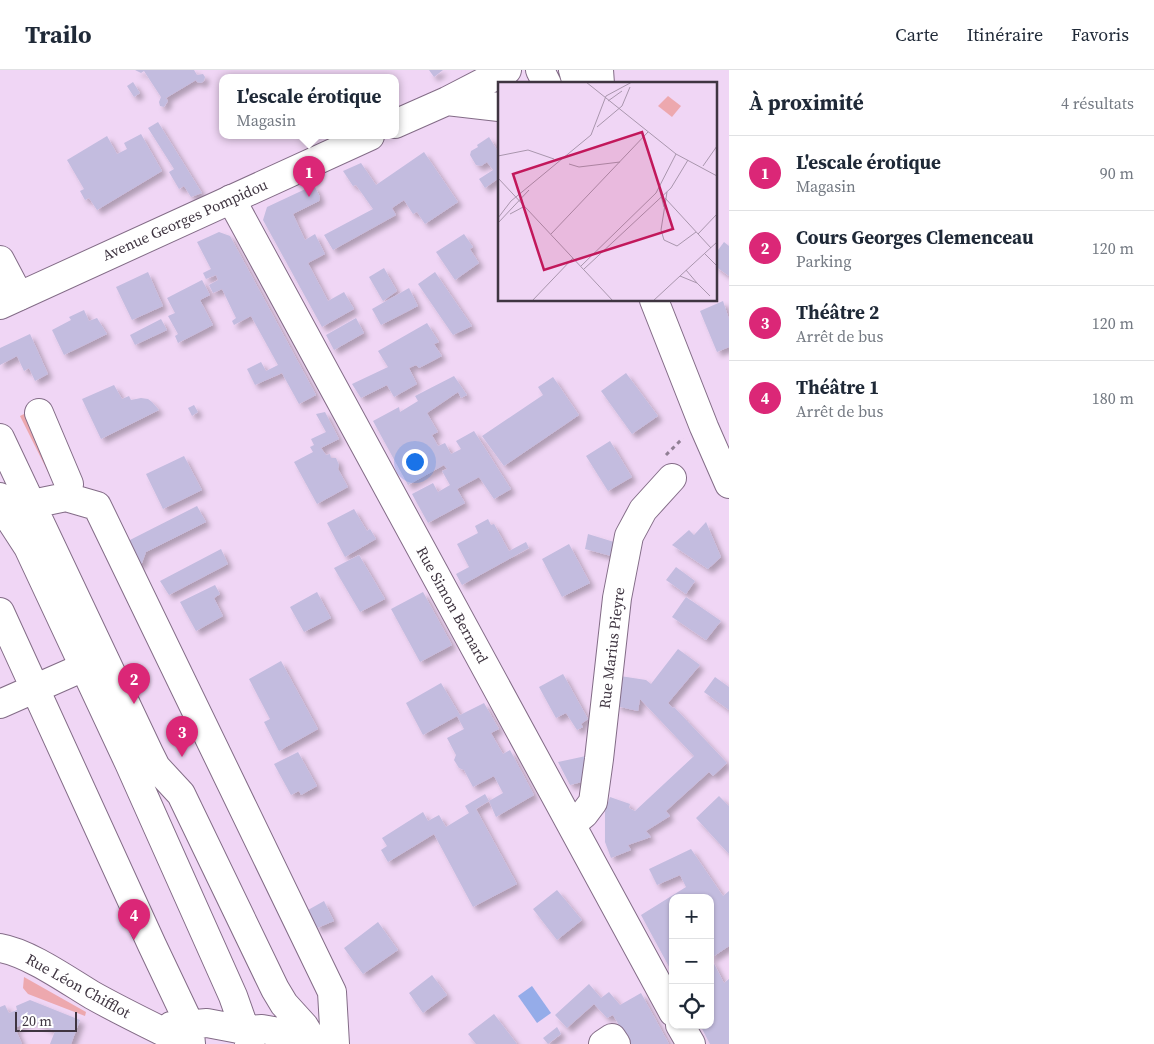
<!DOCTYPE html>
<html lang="fr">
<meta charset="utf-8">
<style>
:root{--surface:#fff;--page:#f6f6f7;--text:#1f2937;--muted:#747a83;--line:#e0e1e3;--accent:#db2777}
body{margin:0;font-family:"Source Serif 4",serif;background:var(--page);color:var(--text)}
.controls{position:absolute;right:15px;bottom:15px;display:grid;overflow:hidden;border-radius:10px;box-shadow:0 1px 4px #0004}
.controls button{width:45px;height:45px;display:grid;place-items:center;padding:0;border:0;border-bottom:1px solid var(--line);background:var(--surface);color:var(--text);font:25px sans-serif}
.scale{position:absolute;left:15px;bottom:12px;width:62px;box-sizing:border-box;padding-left:5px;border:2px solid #3f3541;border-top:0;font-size:14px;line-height:18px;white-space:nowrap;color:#3f3541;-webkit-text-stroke:4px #fff;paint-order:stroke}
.you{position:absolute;left:414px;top:391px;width:18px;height:18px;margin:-12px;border:4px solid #fff;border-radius:50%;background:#1a73e8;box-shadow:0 0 0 8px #1a73e833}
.badge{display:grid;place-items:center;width:32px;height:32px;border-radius:50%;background:var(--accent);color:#fff;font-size:16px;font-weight:700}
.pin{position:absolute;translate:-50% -41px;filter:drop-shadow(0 1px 2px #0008)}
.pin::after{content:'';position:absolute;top:26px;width:18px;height:15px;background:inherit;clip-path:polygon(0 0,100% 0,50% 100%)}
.popup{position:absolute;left:219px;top:4px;width:180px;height:65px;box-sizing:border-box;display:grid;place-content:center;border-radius:10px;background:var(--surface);filter:drop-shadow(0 1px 4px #0005);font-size:16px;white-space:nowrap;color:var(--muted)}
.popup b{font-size:19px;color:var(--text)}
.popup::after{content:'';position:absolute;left:50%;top:100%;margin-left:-10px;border:10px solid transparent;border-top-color:var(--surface)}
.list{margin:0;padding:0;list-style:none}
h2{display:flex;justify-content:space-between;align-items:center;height:65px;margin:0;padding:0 20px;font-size:21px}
h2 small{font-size:16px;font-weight:400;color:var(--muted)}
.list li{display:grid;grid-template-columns:32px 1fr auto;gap:15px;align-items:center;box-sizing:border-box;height:75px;padding:0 20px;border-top:1px solid var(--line)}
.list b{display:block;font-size:19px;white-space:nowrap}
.list p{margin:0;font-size:16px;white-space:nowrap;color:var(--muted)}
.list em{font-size:16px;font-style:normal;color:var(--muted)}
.icon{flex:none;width:28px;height:28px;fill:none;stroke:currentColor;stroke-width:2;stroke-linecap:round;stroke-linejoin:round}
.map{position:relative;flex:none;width:729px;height:974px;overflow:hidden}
header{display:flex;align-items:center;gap:30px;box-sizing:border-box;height:70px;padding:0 25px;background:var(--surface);border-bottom:1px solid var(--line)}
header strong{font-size:24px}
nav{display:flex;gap:28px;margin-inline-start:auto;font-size:18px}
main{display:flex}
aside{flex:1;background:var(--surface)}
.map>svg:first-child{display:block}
</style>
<header>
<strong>Trailo</strong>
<nav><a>Carte</a><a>Itinéraire</a><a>Favoris</a></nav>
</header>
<main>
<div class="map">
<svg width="729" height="974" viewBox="0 0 729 974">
<defs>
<filter id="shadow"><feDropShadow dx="4.5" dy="4.5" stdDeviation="2.5" flood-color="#0004"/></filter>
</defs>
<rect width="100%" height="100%" fill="#f0d6f5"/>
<path fill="#eda8ae" d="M30,341l30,63 -9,4 -31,-62z
M24,907l62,35 -1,4 -57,-22 -5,-6z"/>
<path fill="#95ace9" d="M532,916l19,27 -14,10 -19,-27z"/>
<path fill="#c3bcdf" filter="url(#shadow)" d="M135,0h59l3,5 6,-1 2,3 -1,4 -3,2 -4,-1 -1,-2 -30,18 2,3 -4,6 -4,-1 -1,-4 2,-5 -17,-26 -3,2z
M429,0h14l-9,7z
M133,12l7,11 -6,4 -7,-11z
M158,52l44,71 -11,4 -7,-11 -5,3 -10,-17 5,-3 -26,-41z
M141,64l21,37 -65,39 -8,-12 -4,2 -5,-9 4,-2 -17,-29 40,-24 10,18 10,-5 -3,-6z
M489,67l10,16v25l-14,10 -6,-9 14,-9 -6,-8 -6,4 -5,-1 -6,-10 1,-4 7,-4 -1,-2z
M424,82l34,50 -33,22 -8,-12 -4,2 -9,-14 -12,8 4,7 -63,35 -9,-15 49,-26 -17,-24 -3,1 -10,-15 18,-8 15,22z
M314,115l6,12 -1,4 -26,13 12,26 10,-6 10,20 -17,9 20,38 16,-9 10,17 -32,18 -59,-107 4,-13z
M219,162l11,4 86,159 -17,9 -17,-31 -27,12 -8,-16 14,-7 5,9 12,-6 -27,-49 -17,9 -2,-4 4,-3 -14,-29 -9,4 -4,-8 9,-5 -2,-5 -10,4 -3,-6 8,-4 -14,-27z
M464,164l9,13 -3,2 9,14 -24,17 -19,-28z
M724,172l5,4v30l-14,-10v-12z
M384,198l13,23 -14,10 -14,-24z
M148,202l15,34 -31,14 -16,-33z
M435,202l37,54 -19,9 -35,-51z
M202,210l8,15 -10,5 13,25 -35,18 -3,-7 3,-2 -10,-18 7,-3 -8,-15z
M409,218l9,18 -37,19 -9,-16z
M723,231l6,18v28l-12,5 -17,-41z
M84,240l5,11 8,-3 10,16 -43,21 -12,-25 19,-10 -2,-3z
M356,248l8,15 -30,17 -8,-15z
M161,249l6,11 -32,15 -5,-10z
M427,253l12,19 -5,2 8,12 -23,12 -3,-3 -7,3 8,16 -23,13 -7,-12 -26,13 -9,-14 36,-17 -10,-16z
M30,264l18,40 -13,7 -6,-13 -5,3 -7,-15 -17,9v-17z
M626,303l32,43 -26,18 -31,-43z
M454,306l13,19 -6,3 -3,-6 -31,21 11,19 -6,3 6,11 7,-3 6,11 10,-5 -5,-8 18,-10 37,58 -17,10 -15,-22 -22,12 8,14 -37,20 -16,-29 21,-11 8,15 -3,-6 12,-7 -8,-14 5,-2 -3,-4 -36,20 -35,-64 26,-14 1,5 18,-11 -3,-5z
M553,307l26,38 -75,51 -22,-30 61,-41 -5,-8z
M114,315l8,14 7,-3 2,4 10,-2 7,1 4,3 7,8 -58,29 -19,-40z
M194,335l4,7 -6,4 -4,-8z
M325,342l14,27 -18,9 5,7 4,-1 1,4h5l3,7 -1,4 10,18 -31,17 -23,-42 19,-10 -3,-5 4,-2 -3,-6 15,-7 -10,-18z
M610,371l22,36 -24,14 -22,-35z
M184,386l18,34 -39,19 -17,-35z
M197,436l9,16 -60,30 -4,11 -6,3 -12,-23z
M354,439l13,22 3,-2 6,10 -31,18 -18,-34z
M488,449l3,6 3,-1 15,27 17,-9 3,6 -67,37 -6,-11 13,-7 -12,-23 21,-11 -3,-7z
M706,452l15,35 -13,12 -36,-24 17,-15 5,5z
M588,464l26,8 -3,14 -26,-7z
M569,474l21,39 -28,14 -20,-38z
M221,479l7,15 -59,31 -9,-14z
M359,485l26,44 -25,13 -26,-44z
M676,497l19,14 -9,13 -20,-14z
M215,515l5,9 -6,4 9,18 -27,15 -16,-29z
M317,522l14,26 -27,14 -14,-25z
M423,522l29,53 -32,17 -29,-53z
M686,527l35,24 -15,19 -34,-23z
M678,579l22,16 -32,38 5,5 1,-1 53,56 -14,13 -4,-4 -43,39 4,5 -24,15 5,6 -23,8 3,5 -20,8 -6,-16v-31l5,-14 20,7 -1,4 6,3 59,-55 -54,-57 -2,12 -22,-5 4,-30 26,4 5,4z
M281,591l37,68 -39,22 -15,-29 6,-3 -21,-40z
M563,604l25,45 -7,5 2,3 -6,3 -11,-17 -10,5 -17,-31z
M715,607l14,10v23l-25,-18z
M441,613l19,32 24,-12 15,26 -8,4 12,21 7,-4 24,45 -38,22 -7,-16 -13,8 41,75 -44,23 -39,-73 -46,28 -7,-12 6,-4 -5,-8 41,-26 5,9 11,-6 7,12 23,-14 -4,-7 20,-12 4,7 14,-8 -9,-17 -21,11 -9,-17 -5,-2 -5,-8 2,-5 -9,-17 17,-9 -7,-13 -34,19 -17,-32z
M298,682l19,34 -16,9 -2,-4 -8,4 -17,-31z
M586,686l-4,26 -12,3 -12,-23z
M719,726l10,10v48l-33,-36z
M691,779l32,47 6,-5v55l-18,12 13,25 5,-4v65h-19l-10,-19h10v-127h-37v76l-32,-59 45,-28 -6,-12 -23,10 -8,-16z
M557,820l25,30 -25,20 -24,-31z
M324,831l10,20 -17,7 -9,-18z
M378,852l20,28 -35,24 -19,-26z
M432,905l15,20 -24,18 -14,-20z
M589,914l12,14 8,-6 11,13 21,-12 28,51h-39l-17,-29 -6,3 -13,-14 -27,24 -12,-13z
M30,930l50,20 -9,24h-21l5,-13 -23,-11 -17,8 7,16h-22v-37l5,-2 4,8 8,-3 -1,-4z
M494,944l23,30h-41l-8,-10z
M557,957l4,7 -13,10 -5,-6z"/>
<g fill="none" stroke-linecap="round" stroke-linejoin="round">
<defs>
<path id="minor" d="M231,129l442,813
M0,190l19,36
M39,343l30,71 -3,13
M0,368l149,315 7,14 25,27 94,195 9,15 20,22 6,10 11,8
M0,427l11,24 17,26 101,216 104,233 17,48
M32,434l34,-7 31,9 235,486 3,52
M0,542l152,333 37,78 2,21
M0,634l84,-37
M572,754l12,-10 9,-12 6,-43 18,-161 12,-62 14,-26 29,-32
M0,878c29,5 67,32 92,47 32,18 64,33 96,49
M680,955l11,19
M171,956l36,-3 37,7 18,-1 17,3 17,5 14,-1
M603,974l9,-6 4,6"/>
<path id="major" d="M540,0l7,14
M573,0l4,14
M599,0l1,14
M447,31l52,6
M395,54l52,-23 60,-31
M654,230l50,127 25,57
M0,235l370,-169"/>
</defs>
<use href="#minor" stroke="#836c87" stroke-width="30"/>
<use href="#major" stroke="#836c87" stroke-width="30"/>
<path stroke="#907f94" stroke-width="3" stroke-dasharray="4 4" stroke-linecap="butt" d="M666,385l17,-17"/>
<use href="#minor" stroke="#fff" stroke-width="28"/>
<use href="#major" stroke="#fff" stroke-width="28"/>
</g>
<g text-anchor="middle" stroke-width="4.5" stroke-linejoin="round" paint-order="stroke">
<g font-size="15" fill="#3f3541" stroke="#fff">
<text transform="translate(185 150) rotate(-24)" y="5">Avenue Georges Pompidou</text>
<text transform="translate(452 535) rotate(61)" y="5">Rue Simon Bernard</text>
<text transform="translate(612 578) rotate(-83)" y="5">Rue Marius Pieyre</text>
<text transform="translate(78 916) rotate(29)" y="5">Rue Léon Chifflot</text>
</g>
</g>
<g transform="translate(498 12)">
<rect width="219" height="219" fill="#f0d6f5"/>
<path d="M170,14l13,10 -9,11 -14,-11z" fill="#eda8ae"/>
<path fill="none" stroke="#a996ad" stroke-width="1" d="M88,0l90,72 41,22M110,19l14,-10M99,45l25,-21 8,-19M0,74l30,-6 26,9M71,82l10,3 41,-5M205,84l14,-20M0,96l115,123M161,106l5,19M169,110l-6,38 3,10 13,6 19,-14M167,116l46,50M12,132l15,-8M0,136l13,-17 80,-66 15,-39 26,-14M0,141l31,-33M53,152l97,-102M200,152l19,-20M206,171l13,13M83,184l75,-73 20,-39M86,187l87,-81 17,-28M188,188l11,13M182,194l37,-34M34,219l41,-43M155,219l27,-25 17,7 13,13"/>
<path fill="#c2185b" fill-opacity="0.15" stroke="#c2185b" stroke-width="2.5" d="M144,50l31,97 -129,41 -31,-96z"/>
<rect width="219" height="219" fill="none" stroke="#3f3541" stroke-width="2.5"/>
</g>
</svg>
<div class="controls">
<button>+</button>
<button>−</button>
<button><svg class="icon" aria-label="locate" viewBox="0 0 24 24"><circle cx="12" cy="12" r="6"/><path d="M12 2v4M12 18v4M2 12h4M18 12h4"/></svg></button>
</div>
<div class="scale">20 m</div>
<div class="you"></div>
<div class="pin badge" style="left:309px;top:127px">1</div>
<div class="popup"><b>L'escale érotique</b>Magasin</div>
<div class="pin badge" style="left:134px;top:634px">2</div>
<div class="pin badge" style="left:182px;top:687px">3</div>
<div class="pin badge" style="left:134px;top:870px">4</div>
</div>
<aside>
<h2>À proximité<small>4 résultats</small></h2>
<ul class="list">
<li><span class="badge">1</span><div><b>L'escale érotique</b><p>Magasin</p></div><em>90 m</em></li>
<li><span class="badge">2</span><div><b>Cours Georges Clemenceau</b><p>Parking</p></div><em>120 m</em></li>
<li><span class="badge">3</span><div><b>Théâtre 2</b><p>Arrêt de bus</p></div><em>120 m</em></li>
<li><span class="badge">4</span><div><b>Théâtre 1</b><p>Arrêt de bus</p></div><em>180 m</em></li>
</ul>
</aside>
</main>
